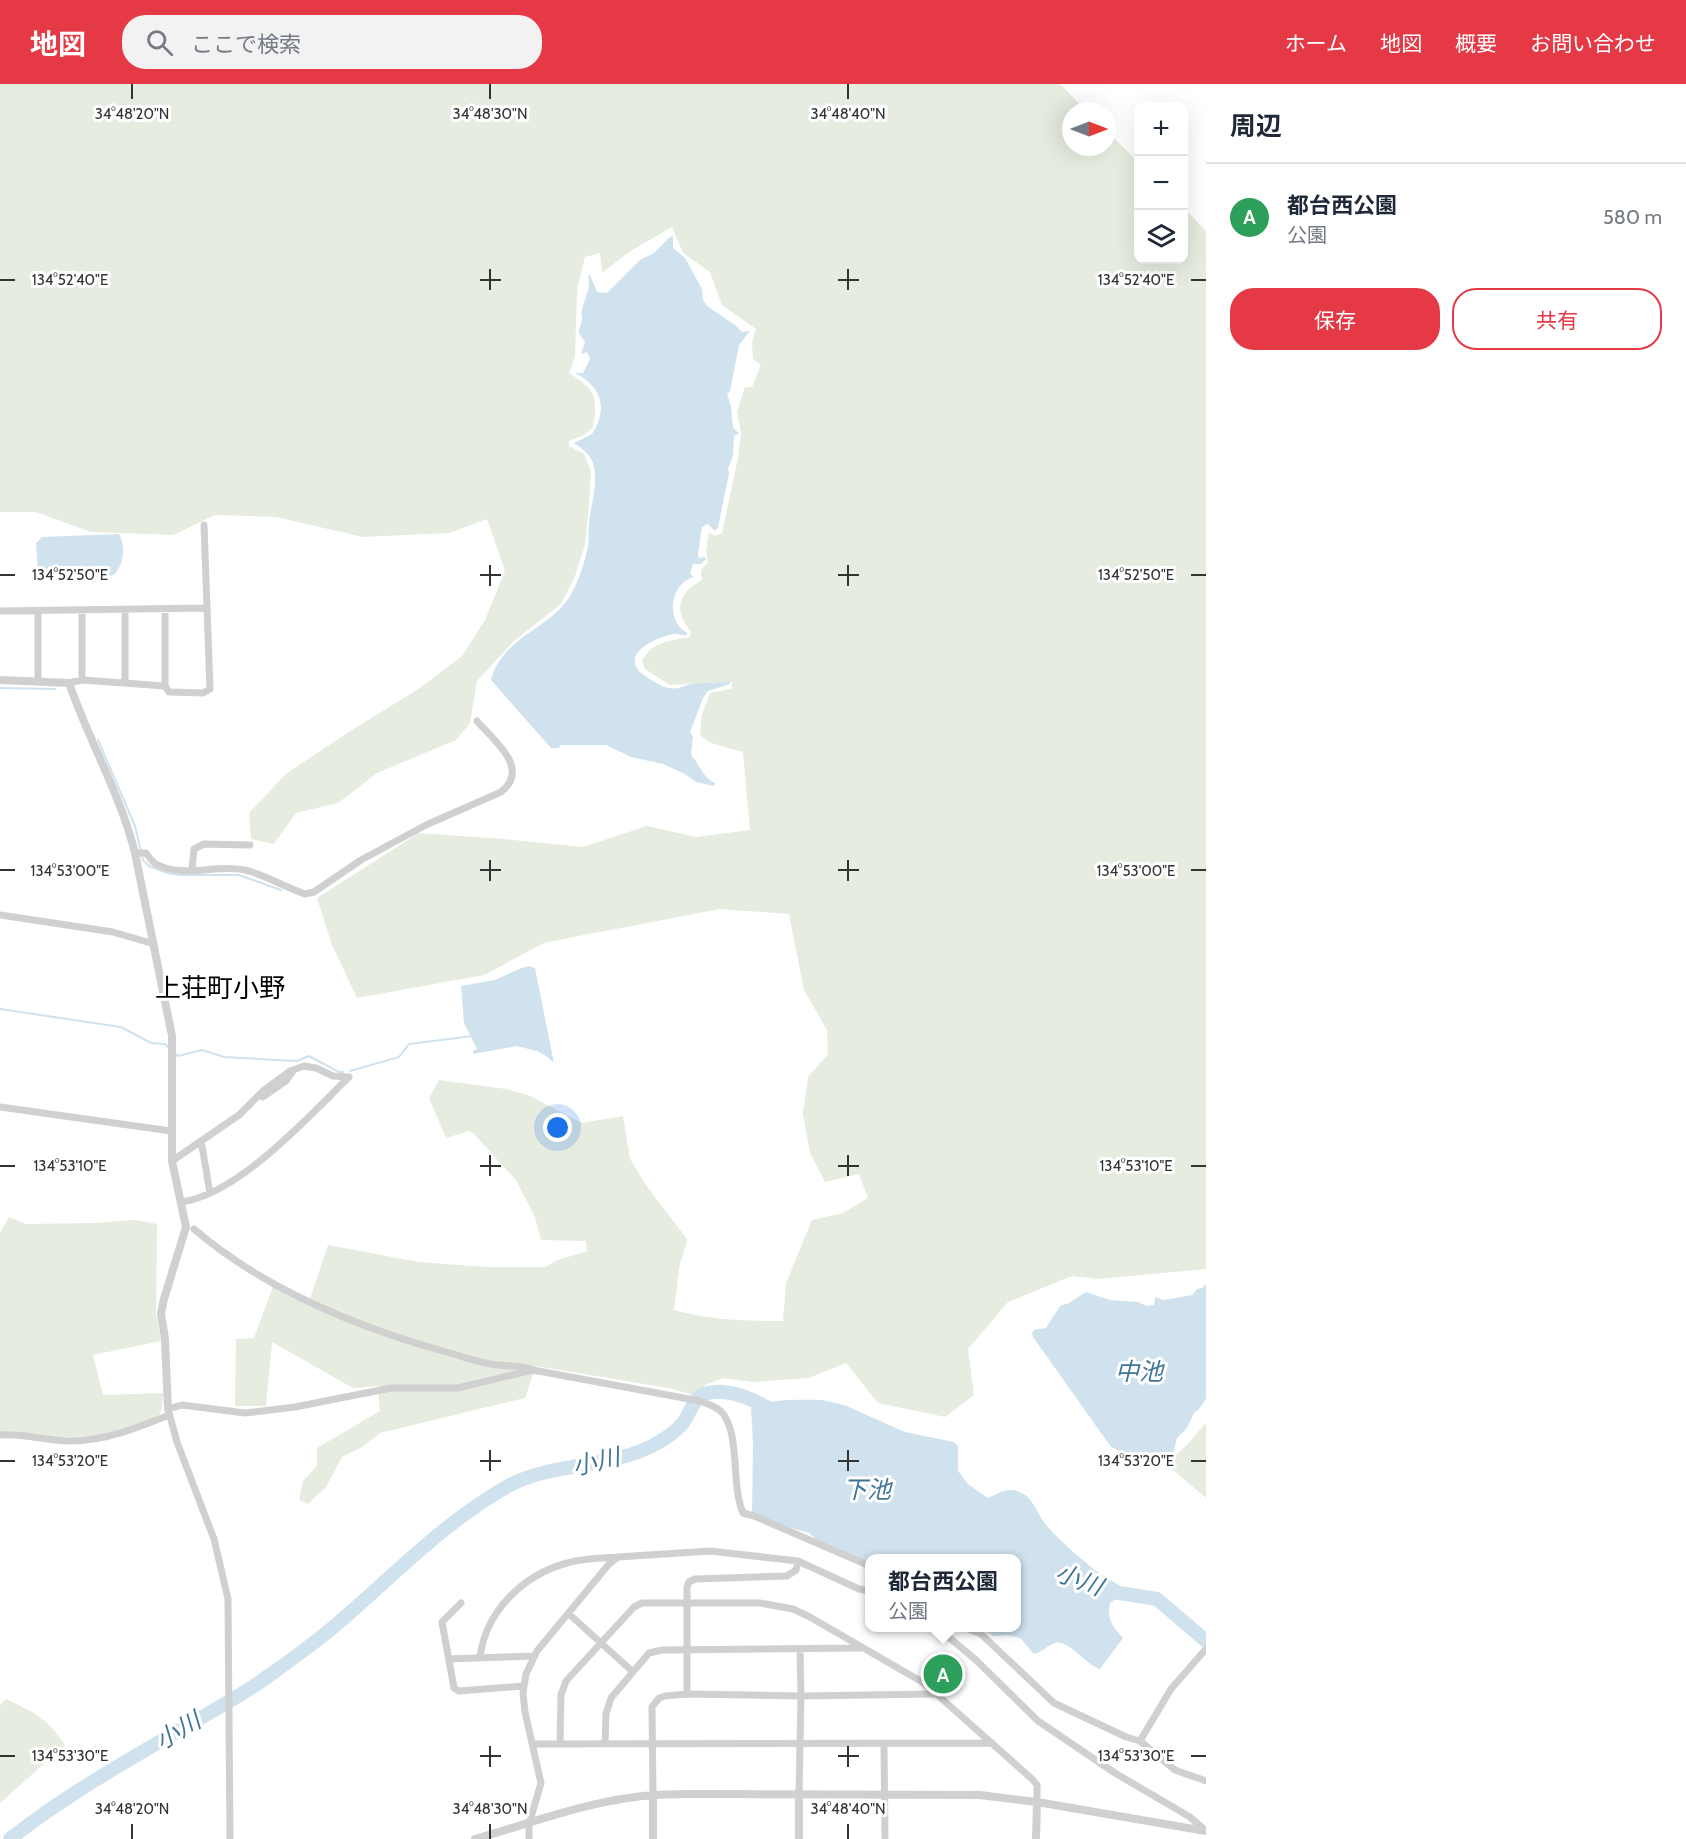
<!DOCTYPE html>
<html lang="ja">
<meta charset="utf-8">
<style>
:root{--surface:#fff;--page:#f2f2f3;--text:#1f2937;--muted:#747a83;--line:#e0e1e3;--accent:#e63946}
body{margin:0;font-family:Cabin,"Noto Sans JP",sans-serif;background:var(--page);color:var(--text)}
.controls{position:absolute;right:18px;top:18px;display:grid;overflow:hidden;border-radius:12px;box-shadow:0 6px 24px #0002}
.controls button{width:54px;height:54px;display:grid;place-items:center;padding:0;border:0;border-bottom:2px solid var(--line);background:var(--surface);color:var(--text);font:30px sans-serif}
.compass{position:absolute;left:1062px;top:18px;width:54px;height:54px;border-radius:50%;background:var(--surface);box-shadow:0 6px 24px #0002;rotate:90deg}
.you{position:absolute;left:558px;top:1044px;width:21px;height:21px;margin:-15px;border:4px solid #fff;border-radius:50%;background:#1a73e8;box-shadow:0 0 0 9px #1a73e833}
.badge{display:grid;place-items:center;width:39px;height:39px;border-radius:50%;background:var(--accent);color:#fff;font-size:20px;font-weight:700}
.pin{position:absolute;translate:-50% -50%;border:3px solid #fff;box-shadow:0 2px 6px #0006}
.popup{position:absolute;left:865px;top:1470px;width:156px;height:78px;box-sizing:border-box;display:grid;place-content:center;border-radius:12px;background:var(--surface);filter:drop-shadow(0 2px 4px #0005);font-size:20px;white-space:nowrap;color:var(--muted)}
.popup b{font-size:22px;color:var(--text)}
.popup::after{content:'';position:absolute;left:50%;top:100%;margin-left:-12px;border:12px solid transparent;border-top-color:var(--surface)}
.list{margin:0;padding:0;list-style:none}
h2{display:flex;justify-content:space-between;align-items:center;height:78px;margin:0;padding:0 24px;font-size:26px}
h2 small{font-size:20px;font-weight:400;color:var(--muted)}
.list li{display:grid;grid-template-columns:39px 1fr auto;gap:18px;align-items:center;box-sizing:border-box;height:108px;padding:0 24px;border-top:2px solid var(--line)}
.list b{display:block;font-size:22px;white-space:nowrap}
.list p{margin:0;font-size:20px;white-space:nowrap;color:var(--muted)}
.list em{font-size:20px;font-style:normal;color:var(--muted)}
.actions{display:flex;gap:12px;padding:18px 24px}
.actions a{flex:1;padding:14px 0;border:2px solid var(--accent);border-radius:24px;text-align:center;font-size:21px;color:var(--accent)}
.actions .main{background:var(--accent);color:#fff}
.icon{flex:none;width:33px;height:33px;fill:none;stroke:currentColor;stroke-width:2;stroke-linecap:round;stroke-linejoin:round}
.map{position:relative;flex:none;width:1206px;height:1755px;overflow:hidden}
header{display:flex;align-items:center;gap:36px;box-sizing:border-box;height:84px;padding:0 30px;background:var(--accent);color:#fff}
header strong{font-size:28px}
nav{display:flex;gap:33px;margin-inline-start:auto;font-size:21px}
.search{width:420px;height:54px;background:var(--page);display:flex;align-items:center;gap:15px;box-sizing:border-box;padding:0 21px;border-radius:24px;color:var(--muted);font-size:22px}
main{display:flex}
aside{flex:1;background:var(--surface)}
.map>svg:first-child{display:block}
</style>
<header>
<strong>地図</strong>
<div class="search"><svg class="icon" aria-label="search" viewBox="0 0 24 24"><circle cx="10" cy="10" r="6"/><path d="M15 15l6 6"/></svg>ここで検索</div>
<nav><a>ホーム</a><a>地図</a><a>概要</a><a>お問い合わせ</a></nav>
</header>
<main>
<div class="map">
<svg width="1206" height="1755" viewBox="0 0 1206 1755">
<rect width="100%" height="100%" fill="#fff"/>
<path fill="#e6ecdf" d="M0,0h1060l26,27h-15v36h36v-16l31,31v98h46v-52l22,23v1038l-109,10 -25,-3 -64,26 -40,47 6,46 -29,22 -67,-14 -32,-40 -37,15 -56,4 -30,-4 -18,7 -11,11 -20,-7 -138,-23 -11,32 -145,35 -18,14 -20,10 -16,30 -18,17 -9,-4 4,-19 14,-15v-18l63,-37 -2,-25 -25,2 -81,-46 -6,64h-31l1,-67 18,-1 20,-54 35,18 19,-57 91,17 67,5h60l9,-6 32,-10 -1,-10 -45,-1 -6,-23 -19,-37 -44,-48 -3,-1 -23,7 -17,-40 10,-18 67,9 24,7 52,27 41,-7 7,43 18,29 39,51 -1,6 -6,18 -6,47c36,10 71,11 109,11l3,-38 26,-63 31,-7 25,-15 -9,-24 -34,8 -15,-29 -7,-39 5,-37 20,-23 -1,-24 -23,-40 -15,-76 -69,-5 -141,27 -35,7 -60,32 -127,23 -25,-53 -15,-47 102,-65 84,6 80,8 64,-21 49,11 54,-7 -7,-78 -32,-9 -11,-8 2,-21 8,-21 21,-4 1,-7 -62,3 -25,-16 -3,-8c10,-20 28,-20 48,-24l1,-5c-18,-23 -13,-38 11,-52 -2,-9 -1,-12 6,-17l-2,-11 3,-20 6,4 7,-3 16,-75 3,-25 -4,-21 8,-25h7l9,-22 -8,-6 -1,-17 4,-13 -34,-24 -12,-33 -27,-19 -11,-26 -43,25 -27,21 -2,-20 -15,4 -8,33 -2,67 -6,16c27,17 29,24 24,55l-11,8 -13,5v5l15,8 7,17 -2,34 -4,40 -10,31 -14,28 -46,36 -38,41 -7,42 -14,17 -79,33 -39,30 -42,10 -22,31 -23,-5 -2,-26 38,-40 65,-43 68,-42 42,-32 23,-36 20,-49 -18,-52 -38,14 -86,4 -87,-20 -61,-2 -42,20 -82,-3 -55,-20h-36z
M9,1133l17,7 68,-1 40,-3 23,4 -1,90 5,27 -68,14 10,40 60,-2 -1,16 -3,7 -16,7 -41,12 -42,3 -60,-6v-199z
M1206,1339v75l-40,-34 21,-19z
M945,1574l13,13 -16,20 -15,-13z
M6,1615c29,14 40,18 59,46l-65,58v-98z"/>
<path fill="#cfe2ee" d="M673,152v12l12,10 17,31 1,11 4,6 28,19 7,7 8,-1 -11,14 -9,46 -3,3 4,12 2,22 6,5 -5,3 -1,20 -5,13 1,5 -11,53 -3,4 -7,-7 -6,3 -4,27 1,4 6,-1 1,2 -5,5h-8l-3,10 4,3c-24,6 -29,44 -7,56v2c-5,1 -8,-2 -13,-1 -19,3 -58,22 -29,42 8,5 16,11 25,12 8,2 15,-3 22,-4 13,-2 25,0 38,-3v3l-22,7 -5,7 -13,34 3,5 -2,18c10,11 11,22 24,28l-1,3 -18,-4 -11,-8 -22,-10 -32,-7 -25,-12h-46l-1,3h-8l-60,-68c9,-36 44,-47 69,-71 15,-15 24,-43 28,-63 1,-8 0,-16 1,-24 2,-18 10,-41 4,-59 -3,-9 -12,-15 -19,-20l18,-9c17,-26 9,-48 -17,-61h8l7,-14 -3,-7 -6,2 4,-12c-9,-12 -6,-9 -3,-22 1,-7 -2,-3 0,-10 3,-13 9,-21 6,-34l2,-1 7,17 10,1 33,-33 14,-7 16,-16z
M119,450c7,14 5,29 -5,41 -21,3 -55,7 -76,-1l-2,-31 6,-6z
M529,882l6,2 19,95 -8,-7 -9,-5 -20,-5 -44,8v-3l4,-2 -13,-26 -3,-37 34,-6 24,-11z
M1206,1200v115l-7,10 -5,4 -7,15 -10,10 -4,15h-49l-13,-6 -78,-110 -1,-4 2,-3 12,-2 14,-22 9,-3 17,-11 24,8 28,2 9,4 7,-1 1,-8 9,3 28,-5 5,-6 5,-1z
M822,1316l22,5 61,27 49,10 4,4v25l11,14 19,13c12,-5 19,-12 34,-5 12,6 16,23 25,33 16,18 36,35 56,50 7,5 17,8 23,15l-16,12c-3,17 2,23 13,35l-23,31c-13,-3 -32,-30 -45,-26 -7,2 -12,9 -21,11l-14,-16 -13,-3 -13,1 -14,-8h36v-70h-146l-1,9 -14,-4 -36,-21 -10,-9 -50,-14 -7,-6 1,-70 -2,-35c19,-10 50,-8 71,-8z"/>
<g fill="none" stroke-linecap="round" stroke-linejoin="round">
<path stroke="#cfe2ee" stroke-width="2" d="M0,604l55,1
M98,656l37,86 8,34 6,6 18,7 13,2h59l42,15
M0,925l121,18 30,16 14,1 5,5
M174,969l4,3 24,-6 22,7 73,4 12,-5 30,16h4
M350,987l49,-14 10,-13 64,-8"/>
<path stroke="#cfe2ee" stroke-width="14" d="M1107,1507l50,8 49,42
M10,1755c57,-45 120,-80 182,-116 25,-15 52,-29 75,-46 24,-17 48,-34 70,-53 55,-47 107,-102 171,-138 43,-23 98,-18 142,-39 12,-6 24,-13 33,-24 6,-8 11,-26 21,-29 24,-8 53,7 73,19"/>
<path stroke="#d0d0d0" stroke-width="7" d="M82,526v70
M0,527l207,-3
M38,527v71
M69,599l13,-3 83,6 4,6 34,1 7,-4 -6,-164
M125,599v-73
M165,602v-77
M135,769h11c3,4 6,9 10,11 27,15 63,-1 93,7 19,6 37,16 56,23l9,-2 47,-32 65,-35 75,-33c30,-24 -7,-51 -24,-71
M192,785l2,-20 10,-5 46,1
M0,831l113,17 41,12
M263,1013l23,-16 7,-10
M0,1023l171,24
M202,1062l8,47
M172,1077l67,-46 25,-25 26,-19 14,-5 12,2 17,8 16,1
M181,1118c57,-7 127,-85 168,-125
M194,1145c71,61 163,98 252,123 15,4 29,9 44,12 13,3 28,0 41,5
M0,1351c23,-2 47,6 70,6 35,0 67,-13 99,-26
M461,1519l-19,19 12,66 5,3 65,-5
M569,1530l64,58
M938,1544l39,33 61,60 77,52 75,44 16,14
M966,1544l15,6 73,69 72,34 14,4 35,29 31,11
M480,1573c6,-46 43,-82 87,-94 16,-5 34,-5 51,-6
M449,1575l84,-3
M687,1610v-107l2,-5 6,-3 92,-3 9,-6 2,-9
M1140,1657l31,-52 35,-40
M560,1659l1,-48 5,-14 68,-74 8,-4h118l33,6 15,7 116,67 108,96 5,6v17
M884,1659l1,96
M533,1660l459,-1
M605,1660l1,-30 5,-16 38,-45 13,-3 200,-2
M799,1710l2,-98 -1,-47
M653,1711l-1,-88 7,-9 6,-2 22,-2 114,2 133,-2
M230,1755l-2,-240 -14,-60 -37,-97 -9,-33 14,-4 63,8 50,-6 96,-19h67l75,-18 167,31c8,3 19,6 24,14 16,24 7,70 19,98l11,3 116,50
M529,1755v-15l12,-41 -16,-71 -2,-19 3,-19 11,-23 72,-87 9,-7 92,-6 88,10 61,28 11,2"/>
<path stroke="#d0d0d0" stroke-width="8" d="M0,596l69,3c20,58 51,110 66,170l37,183v125l14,66 -22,72 -3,15 4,25 3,70
M799,1710v45
M475,1755c53,-15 105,-35 160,-42 19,-3 39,-3 59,-3l286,1 57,7 169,29
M653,1755v-44
M1036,1755l1,-37"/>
</g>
<path fill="none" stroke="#333" stroke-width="2" d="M132,0v15M490,0v15M848,0v15M490,185v21M848,185v21M0,196h15M480,196h21M838,196h21M1191,196h15M490,481v21M848,481v21M0,491h15M480,491h21M838,491h21M1191,491h15M490,776v21M848,776v21M0,786h15M480,786h21M838,786h21M1191,786h15M490,1071v21M848,1071v21M0,1082h15M480,1082h21M838,1082h21M1191,1082h15M490,1366v21M848,1366v21M0,1377h15M480,1377h21M838,1377h21M1191,1377h15M490,1662v21M848,1662v21M0,1672h15M480,1672h21M838,1672h21M1191,1672h15M132,1740v15M490,1740v15M848,1740v15"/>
<g text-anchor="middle" stroke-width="6" stroke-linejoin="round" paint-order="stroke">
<g font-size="24" font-style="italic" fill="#3f7597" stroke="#fff">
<text x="1139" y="1296">中池</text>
<text transform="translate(596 1378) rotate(-13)" y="8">小川</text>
<text x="867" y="1414">下池</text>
<text transform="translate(1079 1496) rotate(20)" y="8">小川</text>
<text transform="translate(178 1647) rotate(-31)" y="8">小川</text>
</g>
<g font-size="26" fill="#000" stroke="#fff">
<text x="220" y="913">上荘町小野</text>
</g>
</g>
<g font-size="15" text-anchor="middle" fill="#333" stroke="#fff" stroke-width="6" stroke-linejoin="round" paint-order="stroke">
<text x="132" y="35">34°48'20"N</text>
<text x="490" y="35">34°48'30"N</text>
<text x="848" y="35">34°48'40"N</text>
<text x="1136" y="201">134°52'40"E</text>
<text x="70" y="201">134°52'40"E</text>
<text x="1136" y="496">134°52'50"E</text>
<text x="70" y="496">134°52'50"E</text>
<text x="1136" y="792">134°53'00"E</text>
<text x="70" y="792">134°53'00"E</text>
<text x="1136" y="1087">134°53'10"E</text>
<text x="70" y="1087">134°53'10"E</text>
<text x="70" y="1382">134°53'20"E</text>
<text x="1136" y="1382">134°53'20"E</text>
<text x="70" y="1677">134°53'30"E</text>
<text x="1136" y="1677">134°53'30"E</text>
<text x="132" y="1730">34°48'20"N</text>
<text x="490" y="1730">34°48'30"N</text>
<text x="848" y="1730">34°48'40"N</text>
</g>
</svg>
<div class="controls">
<button>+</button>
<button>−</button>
<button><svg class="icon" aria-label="layers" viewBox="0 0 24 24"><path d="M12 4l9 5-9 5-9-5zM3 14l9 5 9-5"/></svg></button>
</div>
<svg class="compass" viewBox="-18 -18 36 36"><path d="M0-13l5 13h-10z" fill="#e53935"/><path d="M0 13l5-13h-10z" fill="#747a83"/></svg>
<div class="you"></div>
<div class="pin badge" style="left:943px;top:1590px;background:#2e9e5b">A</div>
<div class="popup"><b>都台西公園</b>公園</div>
</div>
<aside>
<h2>周辺<small></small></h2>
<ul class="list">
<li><span class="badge" style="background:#2e9e5b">A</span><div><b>都台西公園</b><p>公園</p></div><em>580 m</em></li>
</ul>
<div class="actions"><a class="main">保存</a><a>共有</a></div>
</aside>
</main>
